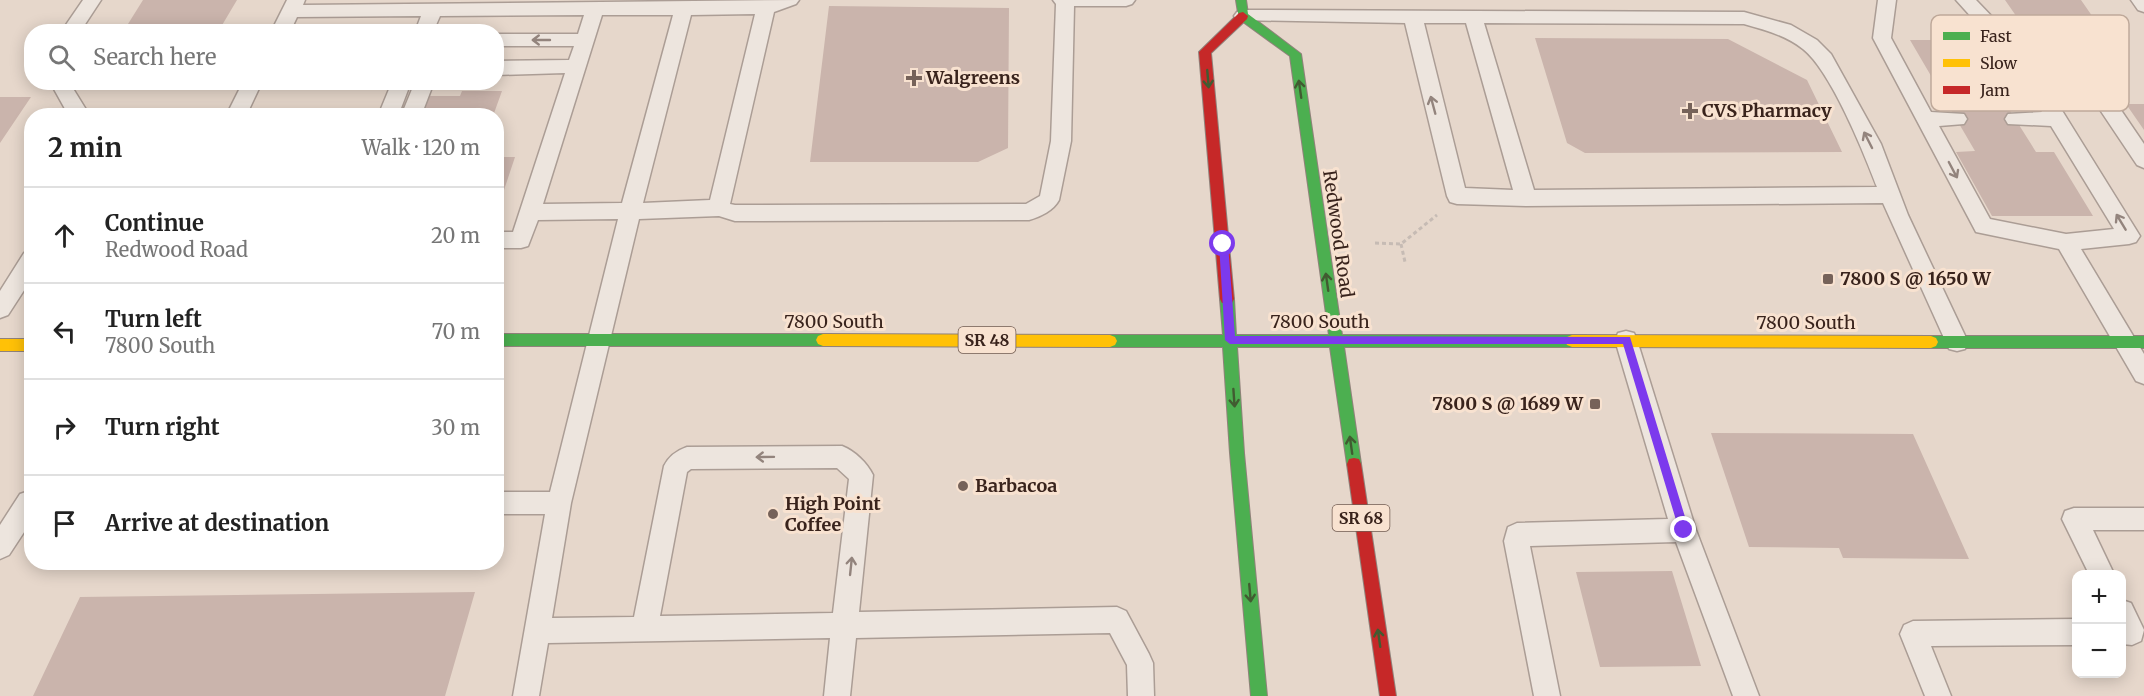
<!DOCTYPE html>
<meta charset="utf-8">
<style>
:root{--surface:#fff;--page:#f2f2f2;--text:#222;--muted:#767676;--line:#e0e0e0}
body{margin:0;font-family:Merriweather,serif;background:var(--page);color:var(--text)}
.controls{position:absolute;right:18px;bottom:18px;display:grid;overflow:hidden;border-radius:12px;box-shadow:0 3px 15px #0003}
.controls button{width:54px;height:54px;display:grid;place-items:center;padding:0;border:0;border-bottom:2px solid var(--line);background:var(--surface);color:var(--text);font:30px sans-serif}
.stop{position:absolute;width:18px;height:18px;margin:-14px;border:4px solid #7c3aed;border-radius:50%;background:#fff}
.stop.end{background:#7c3aed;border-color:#fff;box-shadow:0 2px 6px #0008}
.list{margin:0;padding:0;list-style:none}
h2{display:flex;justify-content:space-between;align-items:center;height:78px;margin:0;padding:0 24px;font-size:26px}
h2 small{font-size:20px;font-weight:400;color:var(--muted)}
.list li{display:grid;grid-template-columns:39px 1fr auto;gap:18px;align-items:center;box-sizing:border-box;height:96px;padding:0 24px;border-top:2px solid var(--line)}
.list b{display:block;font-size:22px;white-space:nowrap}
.list p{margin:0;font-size:20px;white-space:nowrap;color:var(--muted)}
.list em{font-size:20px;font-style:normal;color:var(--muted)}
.icon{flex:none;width:33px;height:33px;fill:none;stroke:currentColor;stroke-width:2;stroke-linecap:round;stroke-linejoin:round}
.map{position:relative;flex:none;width:2144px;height:696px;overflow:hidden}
.search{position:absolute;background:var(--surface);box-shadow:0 3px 15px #0003;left:24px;top:24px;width:480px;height:66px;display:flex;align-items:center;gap:15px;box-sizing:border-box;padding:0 21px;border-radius:24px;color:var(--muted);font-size:22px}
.panel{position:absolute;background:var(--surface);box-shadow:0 3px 15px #0003;left:24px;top:108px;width:480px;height:462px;border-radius:24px}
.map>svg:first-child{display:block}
</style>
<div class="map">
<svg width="2144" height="696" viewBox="0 0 2144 696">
<rect width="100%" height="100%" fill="#e6d7cb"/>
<path fill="#cab4ac" d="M143,0h94l-19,32h-95z
M2005,0h76l16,23h-76z
M829,6l180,2 -1,140 -30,14h-168z
M1535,38l193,1 79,41 35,72 -257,1 -18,-10z
M1910,40h73l30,49 -16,1 39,62h18l39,64h-101l-36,-64 19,-1z
M462,91h40l-9,25h-73l8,-20h32z
M0,97h31l-31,46z
M2126,104h18v26z
M496,157h19l-18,54h-1z
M1711,433l202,1 56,125 -126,-1 -4,-10 -90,-1z
M1672,571l29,95 -101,1 -24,-95z
M475,592l-30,104h-412l47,-99z"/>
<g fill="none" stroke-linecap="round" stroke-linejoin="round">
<defs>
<path id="lane" d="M83,0h18l-21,32h-19z
M287,0h18l-2,5 496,-5 -3,4 -22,8 -44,192 5,1 291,-1 14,-8 11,-55 5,-137 -3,-4h82l-3,4 -6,2h-52l-3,135 -12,59c-5,10 -19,17 -30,20l-294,1 -16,-5 -80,3 -68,284 -19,115 82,-1 30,-151c5,-10 12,-15 23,-19l155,-1c13,5 25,17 31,29l-14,137 258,-5 9,4 23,43 4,9 1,33h-26l-1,-31 -17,-32 -254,5 -6,58h-26l6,-58 -282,5 -9,53h-26l32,-182h-49v-22h54l68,-273 -80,1 -10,26 -7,2h-25v-16h17l52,-159 -69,2v-14l73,-1 5,-14h-78v-12h82l6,-19 -144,1 -7,16h-18l6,-16 -124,1 -7,15h-19zM755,14l-45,186 -67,3 48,-188zM602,15h71l-51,188 -79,1zM837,468l12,11 -16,134 -173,3 27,-144 4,-3z
M1878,0h18l-5,38 40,74 33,2 3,5 -3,5 -25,2 51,93 76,15 48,-5 -63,-103 -43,-2 -3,-5 3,-5 34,-2 -31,-51 -55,-61h20l49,51 115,185 -4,6 -7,2 -48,5 63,105v30l-8,-3 -77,-132 -83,-17 -103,-194z
M2131,0h13v12l-6,-2z
M1243,10l501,2 47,13 26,15 14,14 50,90 27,71 60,127 -3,7 -8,2 -8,-2 -66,-146 -357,3 -69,-2 -7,-2 -3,-6 -42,-173 -168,-3 -3,-4 3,-4zM1424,23h42l47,167 -48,-2zM1484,23l260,1c21,6 41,11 59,25 28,22 61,104 74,138l-343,3z
M2084,64l7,2 53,78v24l-7,-3 -63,-94 3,-5z
M50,82h19l21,34h-21z
M243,82h19l-16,34h-20z
M392,82h19l-13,34h-20z
M415,82h19l-13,34h-20z
M32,251v27l-24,37 -8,3v-27l24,-38z
M1626,331l8,2 3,7 59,190 63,166h-26l-57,-154 -146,4 30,150h-26l-30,-155 4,-14 9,-4 151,-4 -53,-179 3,-7z
M29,491h3v29l-23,35 -9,4v-34l20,-31z
M2074,508h70v22h-51l21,44h-25l-27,-55 3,-8z
M2122,600l9,3 13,27 -3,11 -9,4 -10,-1z
M2076,619v26l-145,1 20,50h-26l-25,-62 4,-9 9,-4z"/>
<path id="fast" d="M1236,0h10l2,14 53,40 41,281h230l5,2 2,4 -2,4 -5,2h-228l17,117 -2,5 -5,1 -5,-1 -2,-5 -17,-117h-93l7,106 23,243h-16l-21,-243 -7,-106h-113l-5,-2 -2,-4 2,-4 5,-2h113l-3,-36 2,-4h10l2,4 2,36h93l-39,-279 -51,-37z
M496,334h327l5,2 2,4 -2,4 -5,2h-327z
M1931,336h213v12h-213l-5,-2 -2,-4 2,-4z"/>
<path id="slow" d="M823,334l287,1 5,2 2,4 -2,4 -5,2 -287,-1 -5,-2 -2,-4 2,-4z
M1572,335l359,1 5,2 2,4 -2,4 -5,2 -359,-1 -5,-2 -2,-4 2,-4z
M0,339h32v12h-32z"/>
<path id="jam" d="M1243,12l5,4 -1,3 -36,34 23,246 -2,4h-10l-2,-4 -21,-247 40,-39z
M1354,458l5,1 2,5 35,232h-16l-33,-232 2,-5z"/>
</defs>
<use href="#lane" stroke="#ab9d95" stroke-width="3"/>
<use href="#fast" stroke="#90827b" stroke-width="2"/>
<use href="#slow" stroke="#90827b" stroke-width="2"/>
<use href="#jam" stroke="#90827b" stroke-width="2"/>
<path stroke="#c6bbb4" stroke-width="3" stroke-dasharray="4 3" stroke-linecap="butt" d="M1375,243l26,1 36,-29
M1401,244l4,18"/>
<use href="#lane" fill="#ede5de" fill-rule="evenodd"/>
<use href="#fast" fill="#4caf50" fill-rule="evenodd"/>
<use href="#slow" fill="#ffc107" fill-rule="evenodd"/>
<use href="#jam" fill="#c62828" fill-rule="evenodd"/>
</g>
<defs><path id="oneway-shaft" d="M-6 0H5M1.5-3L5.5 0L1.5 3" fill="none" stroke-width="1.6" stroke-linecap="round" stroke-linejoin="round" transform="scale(1.5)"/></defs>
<g stroke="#93847d">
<use href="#oneway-shaft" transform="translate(541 40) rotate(180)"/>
<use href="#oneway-shaft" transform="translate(1433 105) rotate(-105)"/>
<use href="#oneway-shaft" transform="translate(1868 140) rotate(-117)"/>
<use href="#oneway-shaft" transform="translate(1953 170) rotate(62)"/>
<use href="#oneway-shaft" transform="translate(2121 222) rotate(-121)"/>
<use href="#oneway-shaft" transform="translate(765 457) rotate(179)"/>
<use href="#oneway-shaft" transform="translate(851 566) rotate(-84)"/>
</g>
<g stroke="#415b31">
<use href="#oneway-shaft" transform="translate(1208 79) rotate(85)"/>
<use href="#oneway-shaft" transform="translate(1300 89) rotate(-98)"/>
<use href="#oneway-shaft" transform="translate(1327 282) rotate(-98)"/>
<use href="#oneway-shaft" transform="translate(1234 398) rotate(86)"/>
<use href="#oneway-shaft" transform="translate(1351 445) rotate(-98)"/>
<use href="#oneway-shaft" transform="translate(1250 593) rotate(85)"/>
<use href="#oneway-shaft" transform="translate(1379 638) rotate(-98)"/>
</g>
<path fill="#7c3aed" d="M1223,240l5,4 7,92 395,1 59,193 -1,4h-8l-1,-4 -56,-186h-393l-5,-4 -6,-96z"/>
<g fill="#766259" stroke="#f8e2d0" stroke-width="2">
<path d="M911 69h6v6h6v6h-6v6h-6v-6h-6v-6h6z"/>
<path d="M1687 102h6v6h6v6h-6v6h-6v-6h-6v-6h6z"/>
<rect x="1822" y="273" width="12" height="12" rx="3"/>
<rect x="1589" y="398" width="12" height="12" rx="3"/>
<circle cx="963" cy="486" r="6"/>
<circle cx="773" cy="514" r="6"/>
</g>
<g text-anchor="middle" stroke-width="6" stroke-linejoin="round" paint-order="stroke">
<g fill="#f8e2d0" stroke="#725c52" stroke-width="1.5">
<rect x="958.5" y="327" width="57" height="26" rx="4.5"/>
<rect x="1332.5" y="505" width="57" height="26" rx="4.5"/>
</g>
<g font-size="16" font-weight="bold" fill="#39231c">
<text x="987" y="346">SR 48</text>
<text x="1361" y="524">SR 68</text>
</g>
<g font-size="18" font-weight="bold" fill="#39231c" stroke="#f8e2d0" text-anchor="start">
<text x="926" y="84">Walgreens</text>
<text x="1702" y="117">CVS Pharmacy</text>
<text x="1840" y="285">7800 S @ 1650 W</text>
<text x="1583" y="410" text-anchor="end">7800 S @ 1689 W</text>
<text x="975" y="492">Barbacoa</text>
<text x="785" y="510">High Point<tspan x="785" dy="21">Coffee</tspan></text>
</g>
<g font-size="18" fill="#39231c" stroke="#f8e2d0">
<text transform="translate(1338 234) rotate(82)" y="6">Redwood Road</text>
<text x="834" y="328">7800 South</text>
<text x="1320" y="328">7800 South</text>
<text x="1806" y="329">7800 South</text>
</g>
</g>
<rect x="1931" y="15" width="198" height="96" rx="9" fill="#f8e2d0" stroke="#bfa99a" stroke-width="1.5"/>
<rect x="1943" y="32" width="27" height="8" fill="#4caf50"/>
<rect x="1943" y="59" width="27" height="8" fill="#ffc107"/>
<rect x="1943" y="86" width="27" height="8" fill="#c62828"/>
<g font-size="16" fill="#39231c">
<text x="1980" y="42">Fast</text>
<text x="1980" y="69">Slow</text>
<text x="1980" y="96">Jam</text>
</g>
</svg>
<div class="controls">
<button>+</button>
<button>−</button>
</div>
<div class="stop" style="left:1223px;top:244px"></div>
<div class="stop end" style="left:1684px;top:530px"></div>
<div class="search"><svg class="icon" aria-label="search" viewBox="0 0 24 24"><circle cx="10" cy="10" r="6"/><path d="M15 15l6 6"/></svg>Search here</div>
<section class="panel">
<h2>2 min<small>Walk · 120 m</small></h2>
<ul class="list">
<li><svg class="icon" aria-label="ahead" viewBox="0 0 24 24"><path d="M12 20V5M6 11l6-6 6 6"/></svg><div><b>Continue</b><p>Redwood Road</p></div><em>20 m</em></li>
<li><svg class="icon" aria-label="left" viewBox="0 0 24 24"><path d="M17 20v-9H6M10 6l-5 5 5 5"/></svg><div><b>Turn left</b><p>7800 South</p></div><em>70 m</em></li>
<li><svg class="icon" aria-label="right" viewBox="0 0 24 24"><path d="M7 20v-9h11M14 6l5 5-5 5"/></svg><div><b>Turn right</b></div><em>30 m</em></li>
<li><svg class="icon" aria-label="arrive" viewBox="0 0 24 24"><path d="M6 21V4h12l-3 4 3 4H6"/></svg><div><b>Arrive at destination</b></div></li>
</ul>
</section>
</div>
